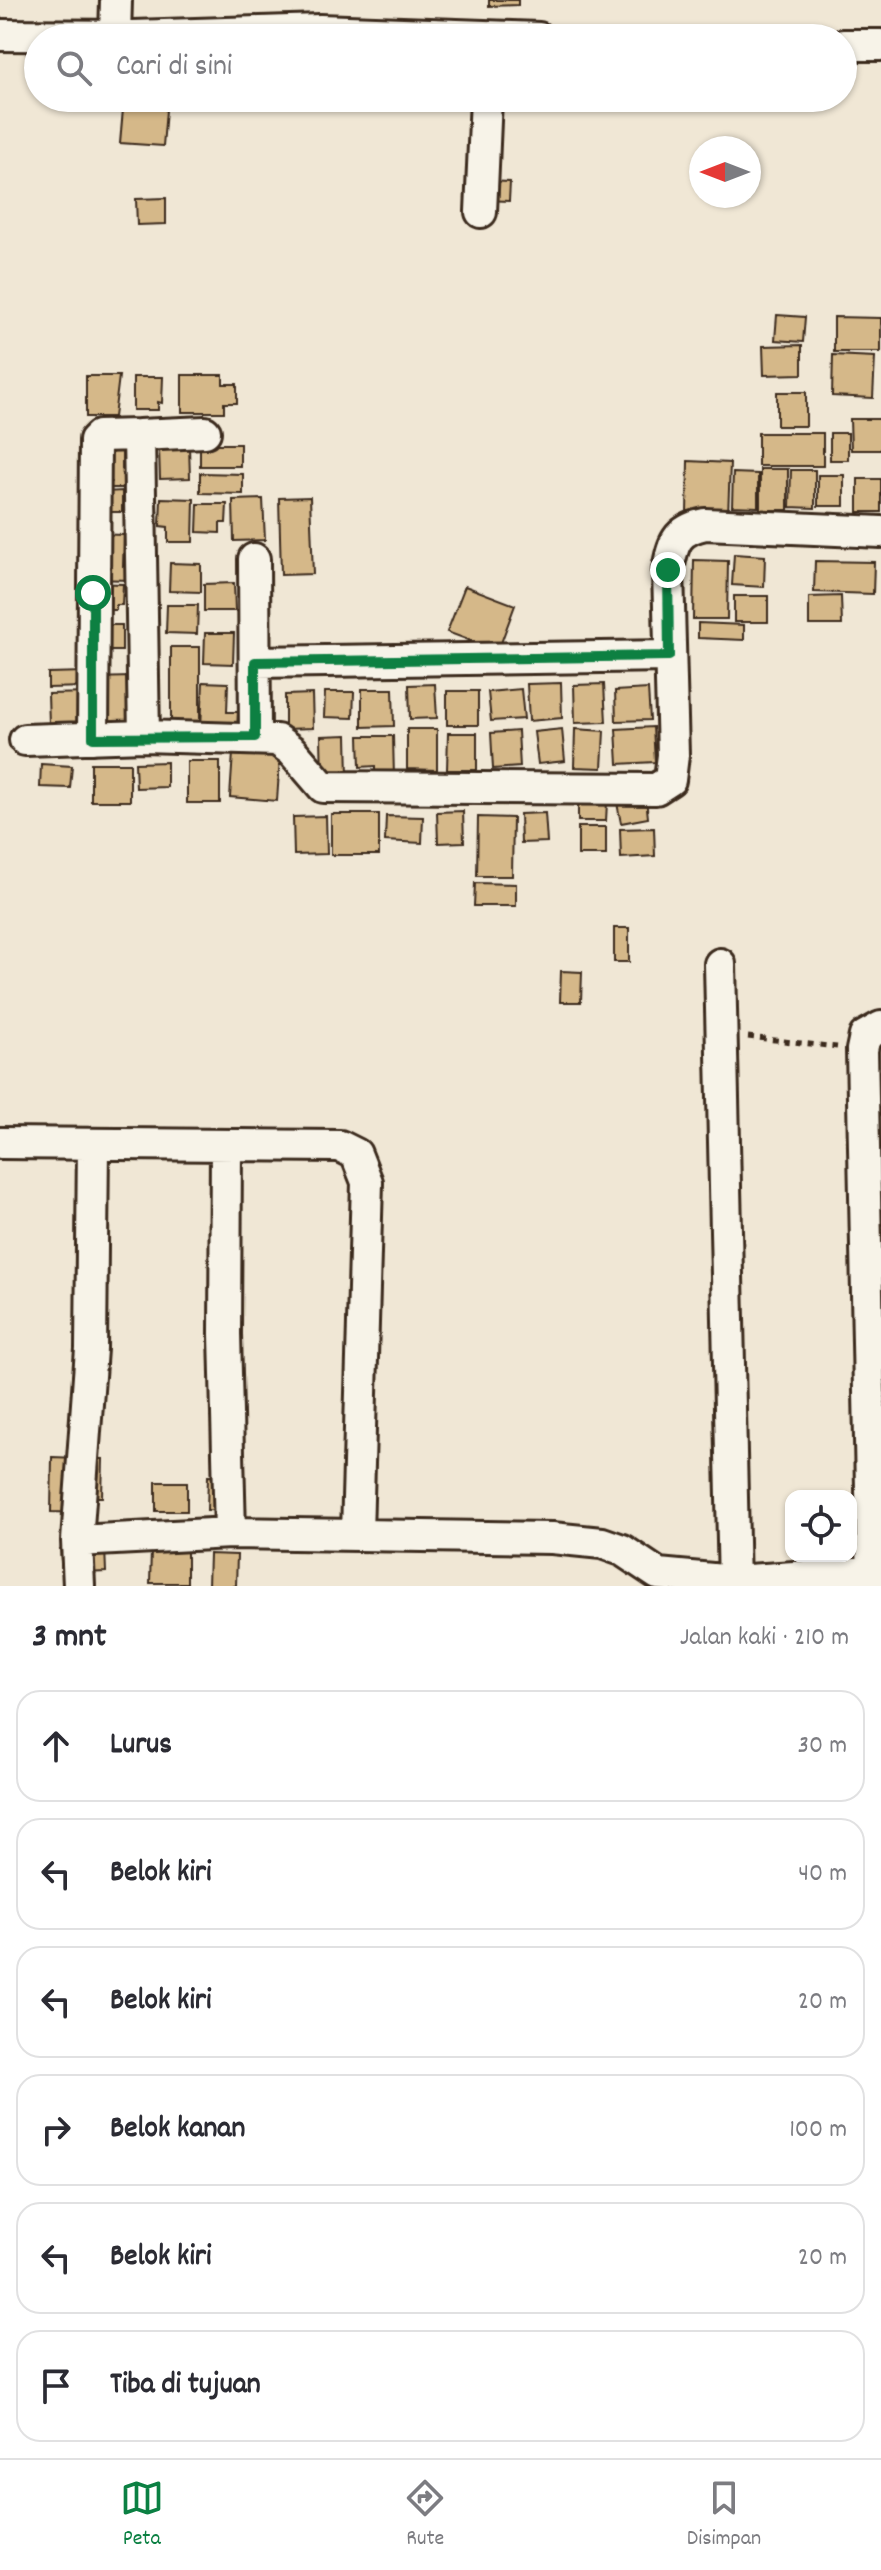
<!DOCTYPE html>
<html lang="id">
<meta charset="utf-8">
<style>
:root{--surface:#fff;--page:#f2f2f3;--text:#2b2b33;--muted:#7c7c81;--line:#e1e1e2;--accent:#0b8043}
body{margin:0;font-family:Dekko,sans-serif;background:var(--page);color:var(--text)}
.controls{position:absolute;right:24px;bottom:24px;display:grid;overflow:hidden;border-radius:16px;box-shadow:0 2px 6px #0004}
.controls button{width:72px;height:72px;display:grid;place-items:center;padding:0;border:0;border-bottom:2px solid var(--line);background:var(--surface);color:var(--text);font:40px sans-serif}
.compass{position:absolute;left:689px;top:136px;width:72px;height:72px;border-radius:50%;background:var(--surface);box-shadow:0 2px 6px #0004;rotate:270deg}
.stop{position:absolute;width:24px;height:24px;margin:-18px;border:6px solid #0b8043;border-radius:50%;background:#fff}
.stop.end{background:#0b8043;border-color:#fff;box-shadow:0 2px 8px #0008}
.list{margin:0;padding:0;list-style:none}
h2{display:flex;justify-content:space-between;align-items:center;height:104px;margin:0;padding:0 32px;font-size:34px}
h2 small{font-size:26px;font-weight:400;color:var(--muted)}
.list li{display:grid;grid-template-columns:52px 1fr auto;gap:24px;align-items:center;box-sizing:border-box;height:112px;margin:0 16px 16px;padding:0 16px;border:2px solid var(--line);border-radius:24px}
.list b{display:block;font-size:30px;white-space:nowrap}
.list em{font-size:26px;font-style:normal;color:var(--muted)}
.icon{flex:none;width:44px;height:44px;fill:none;stroke:currentColor;stroke-width:2;stroke-linecap:round;stroke-linejoin:round}
.map{position:relative;flex:none;width:881px;height:1586px;overflow:hidden}
.search{position:absolute;background:var(--surface);box-shadow:0 2px 6px #0004;left:24px;right:24px;top:24px;height:88px;display:flex;align-items:center;gap:20px;box-sizing:border-box;padding:0 28px;border-radius:44px;color:var(--muted);font-size:30px}
.sheet{height:872px;background:var(--surface)}
nav{display:flex;justify-content:space-around;align-items:center;box-sizing:border-box;height:112px;border-top:2px solid var(--line);background:var(--surface);font-size:22px;color:var(--muted)}
nav a{display:grid;justify-items:center;gap:4px}
nav .on{color:var(--accent)}
.map>svg:first-child{display:block}
</style>
<div class="map">
<svg width="881" height="1586" viewBox="0 0 881 1586">
<rect width="100%" height="100%" fill="#f0e7d5"/>
<filter id="ink" filterUnits="userSpaceOnUse"><feTurbulence type="fractalNoise" baseFrequency=".0125" numOctaves="2"/><feDisplacementMap in="SourceGraphic" scale="16" xChannelSelector="R" yChannelSelector="G"/><feConvolveMatrix kernelMatrix="1 2 1 2 8 2 1 2 1" color-interpolation-filters="sRGB"/></filter>
<g filter="url(#ink)">
<path fill="#d5b889" stroke="#3b2a1e" stroke-width="2" d="M489,0h29v5l-29,1z
M124,98h43l-4,48 -43,-3z
M486,181l24,1 -1,19 -24,-1z
M166,198v26l-29,1 -1,-26z
M777,315l28,2 -2,25 -28,-2z
M834,317l47,1v34h-47z
M802,345v29l-38,1 -1,-29z
M833,355l42,2 -2,41 -41,-2z
M182,375h41v9h14v19h-13v9h-42z
M86,376h33l-5,41h-28z
M133,377h30l-1,26 -4,-1v8h-25z
M777,392h29v34h-29z
M850,419h31v31h-30z
M758,433h65v33h-65z
M830,433h18v27h-18z
M87,444h35v25h9v19h-44z
M200,444h40v22h-40z
M189,446l1,32 -30,1 -1,-31z
M688,461l42,2 -2,52 -41,-1z
M760,469h28v41h-28z
M791,470h24v38l-25,-1z
M200,473l43,1v20l-43,-1z
M733,473l25,1v33l-26,-1z
M818,475h26v31h-26z
M858,479h23v33h-23z
M122,491v21h-11v17l-21,1 -2,-37z
M310,497l3,77 -32,1 -2,-77z
M161,498l33,1 -1,43h-25v-15l-8,-1z
M263,499l2,41 -31,1 -1,-41z
M198,504h29l-1,19h-6v10l-23,-1z
M90,534l34,1 -1,31h10v14l-44,-1z
M734,554l31,2 -1,31 -32,-2z
M694,560l34,1 -1,58h-34z
M815,561l59,1 -1,32 -59,-2z
M170,563l31,1v28l-32,-1z
M89,583l34,1 -1,21h-6v5h-27z
M234,583l1,28h-31v-27z
M465,586l50,19 -17,46 -51,-19z
M734,596h34v26h-34z
M841,596l1,29h-33v-28z
M167,605h31l-1,29 -31,-1z
M698,623l46,2v15l-46,-2z
M94,625h28v26h-29z
M205,633h29l-1,31 -29,-1z
M171,647h29v79h-29z
M85,672v15l-37,1v-15z
M131,677l1,44 -38,1 -1,-44z
M203,682l25,1 -1,29h11l-1,18 -36,-1z
M561,683l1,35 -33,3 -2,-37z
M435,684l2,34 -27,1 -1,-34z
M604,684l2,38 -31,1 -1,-38z
M362,689h31l1,37 -32,1z
M521,689l3,30 -33,2 -3,-29z
M648,689l2,31 -34,1 -1,-30z
M447,691h31v34h-31z
M325,692h29l-1,26 -29,-1z
M90,693v30l-41,1 -1,-30z
M312,694l1,34 -28,1v-34z
M653,727l2,35 -37,2 -2,-35z
M407,729h30v41l-30,-1z
M562,729l3,32 -27,3 -4,-32z
M575,729l29,2 -2,37 -28,-1z
M518,731l2,36 -27,2 -2,-36z
M448,733h29v37h-30z
M347,735l1,42 -26,1 -1,-42z
M359,736h34l1,42h-19v-12l-15,1z
M233,753l47,4 -3,44 -47,-4z
M187,761h33v42h-33z
M167,762v25l-31,1 -1,-25z
M91,763h39v38h-39z
M41,764l31,2 -2,22 -30,-1z
M646,798l2,20 -27,5 -4,-20z
M578,802h29l-1,19h-28z
M463,811l1,31 -26,1 -1,-31z
M545,813l2,29 -26,1 -1,-29z
M331,814h48v41h-48z
M326,816l1,38 -33,1 -1,-38z
M386,816l37,1 -1,26 -37,-2z
M478,817l35,1 -1,58h-35z
M578,827h28v28h-28z
M654,828l1,28 -34,2 -1,-29z
M475,883l41,1v22h-42z
M614,928h15v34h-15z
M561,971l21,1 -1,30h-21z
M52,1457l51,2 -1,38h-18v16l-33,-1z
M208,1476l32,1 -1,34 -32,-1z
M156,1482h31v29h-31z
M105,1547l1,25 -44,2 -2,-25z
M151,1551h36v32h-37z
M209,1554l28,1 -1,31h-28z"/>
<g fill="none" stroke-linecap="round" stroke-linejoin="round">
<defs>
<path id="minor" d="M0,35l133,1 187,-6 219,8
M115,36l1,-36
M843,45h38
M481,212l5,-114
M254,559l1,178
M255,662l414,-6
M144,736l-5,-301 66,-3
M93,738l2,-298 4,-4 40,-1
M25,740l119,-4 133,4 15,11 31,36 333,2 14,-9 3,-25 -5,-185c5,-27 8,-40 37,-46l176,8
M720,964l14,622
M0,1143l340,3 16,8 11,28 -10,352
M93,1144l-2,205 -14,192 153,-8 -5,-199 1,-189
M230,1533l322,5 50,5 20,7 36,24 76,7 147,-10
M77,1541l2,45
M873,1586l-11,-536 3,-14 16,-9"/>
</defs>
<use href="#minor" stroke="#3b2a1e" stroke-width="36"/>
<path stroke="#3b2a1e" stroke-width="5" stroke-dasharray="6 6" stroke-linecap="butt" d="M748,1037l89,10"/>
<use href="#minor" stroke="#f7f3e8" stroke-width="30"/>
</g>
</g>
<g fill="none" stroke-linecap="round" stroke-linejoin="round" filter="url(#ink)">
<path stroke="#0b8043" stroke-width="10" d="M93,593v145l162,-1v-75l414,-6 -1,-86"/>
</g>
</svg>
<div class="controls">
<button><svg class="icon" aria-label="locate" viewBox="0 0 24 24"><circle cx="12" cy="12" r="6"/><path d="M12 2v4M12 18v4M2 12h4M18 12h4"/></svg></button>
</div>
<svg class="compass" viewBox="-18 -18 36 36"><path d="M0-13l5 13h-10z" fill="#e53935"/><path d="M0 13l5-13h-10z" fill="#7c7c81"/></svg>
<div class="stop" style="left:93px;top:593px"></div>
<div class="stop end" style="left:668px;top:570px"></div>
<div class="search"><svg class="icon" aria-label="search" viewBox="0 0 24 24"><circle cx="10" cy="10" r="6"/><path d="M15 15l6 6"/></svg>Cari di sini</div>
</div>
<section class="sheet">
<h2>3 mnt<small>Jalan kaki · 210 m</small></h2>
<ul class="list">
<li><svg class="icon" aria-label="ahead" viewBox="0 0 24 24"><path d="M12 20V5M6 11l6-6 6 6"/></svg><div><b>Lurus</b></div><em>30 m</em></li>
<li><svg class="icon" aria-label="left" viewBox="0 0 24 24"><path d="M17 20v-9H6M10 6l-5 5 5 5"/></svg><div><b>Belok kiri</b></div><em>40 m</em></li>
<li><svg class="icon" aria-label="left" viewBox="0 0 24 24"><path d="M17 20v-9H6M10 6l-5 5 5 5"/></svg><div><b>Belok kiri</b></div><em>20 m</em></li>
<li><svg class="icon" aria-label="right" viewBox="0 0 24 24"><path d="M7 20v-9h11M14 6l5 5-5 5"/></svg><div><b>Belok kanan</b></div><em>100 m</em></li>
<li><svg class="icon" aria-label="left" viewBox="0 0 24 24"><path d="M17 20v-9H6M10 6l-5 5 5 5"/></svg><div><b>Belok kiri</b></div><em>20 m</em></li>
<li><svg class="icon" aria-label="arrive" viewBox="0 0 24 24"><path d="M6 21V4h12l-3 4 3 4H6"/></svg><div><b>Tiba di tujuan</b></div></li>
</ul>
</section>
<nav>
<a class="on"><svg class="icon" aria-label="map" viewBox="0 0 24 24"><path d="M3 6l6-2 6 2 6-2v14l-6 2-6-2-6 2zM9 4v14M15 6v14"/></svg>Peta</a>
<a><svg class="icon" aria-label="directions" viewBox="0 0 24 24"><path d="M12 3l9 9-9 9-9-9zM9 14v-3h6M13 9l2 2-2 2"/></svg>Rute</a>
<a><svg class="icon" aria-label="saved" viewBox="0 0 24 24"><path d="M7 4h10v16l-5-4-5 4z"/></svg>Disimpan</a>
</nav>
